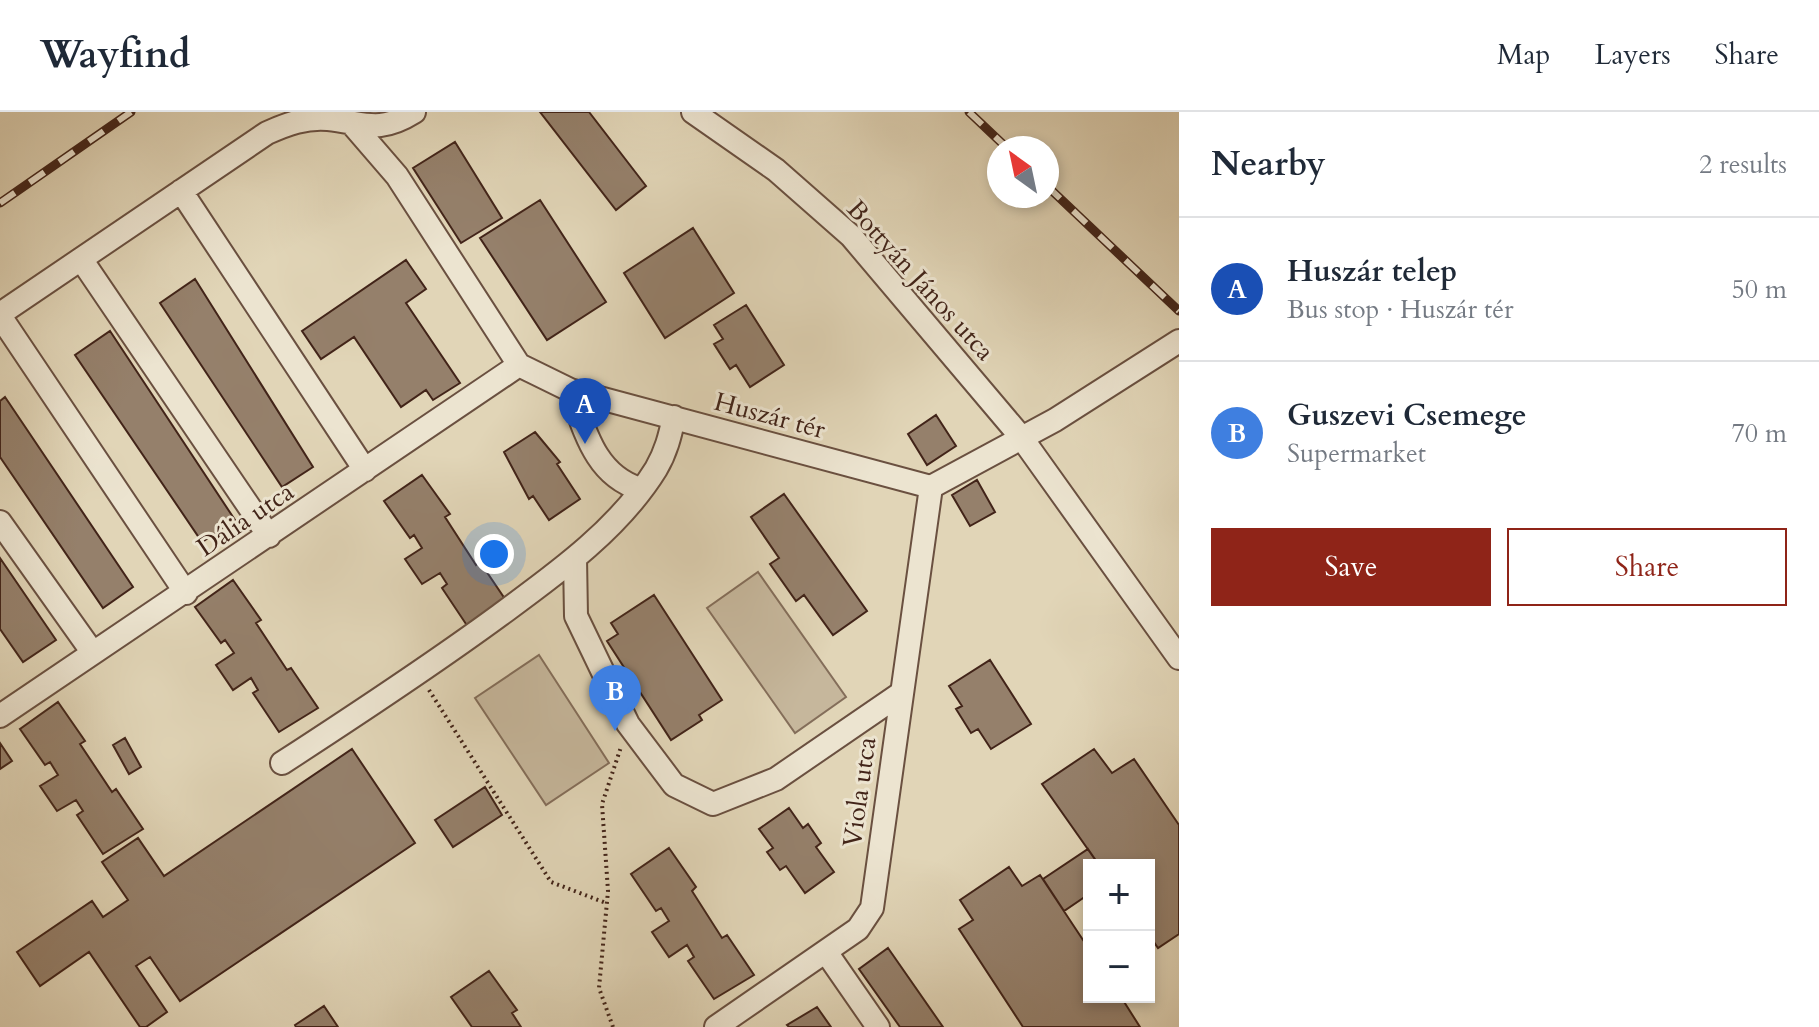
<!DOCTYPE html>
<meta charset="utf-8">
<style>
:root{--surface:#fff;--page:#f6f6f7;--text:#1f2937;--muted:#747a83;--line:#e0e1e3;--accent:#8f2418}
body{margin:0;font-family:Cardo,serif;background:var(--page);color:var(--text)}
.controls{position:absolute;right:24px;bottom:24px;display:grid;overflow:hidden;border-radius:0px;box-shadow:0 4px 12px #0003}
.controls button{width:72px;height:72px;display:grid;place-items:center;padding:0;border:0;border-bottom:2px solid var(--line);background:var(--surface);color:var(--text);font:40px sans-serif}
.compass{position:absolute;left:987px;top:24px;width:72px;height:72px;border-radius:50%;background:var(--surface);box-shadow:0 4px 12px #0003;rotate:327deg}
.you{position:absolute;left:494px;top:442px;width:28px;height:28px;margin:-20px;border:6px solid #fff;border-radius:50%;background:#1a73e8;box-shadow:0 0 0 12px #1a73e833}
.badge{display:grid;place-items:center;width:52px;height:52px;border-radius:50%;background:var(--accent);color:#fff;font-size:26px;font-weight:700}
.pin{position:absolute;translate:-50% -66px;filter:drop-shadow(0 2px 4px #0008)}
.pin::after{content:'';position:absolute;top:42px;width:28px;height:24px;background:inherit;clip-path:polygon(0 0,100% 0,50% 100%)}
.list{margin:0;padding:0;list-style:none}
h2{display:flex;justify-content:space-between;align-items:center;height:104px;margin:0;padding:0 32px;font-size:34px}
h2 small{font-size:26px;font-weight:400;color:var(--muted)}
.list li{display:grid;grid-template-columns:52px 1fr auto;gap:24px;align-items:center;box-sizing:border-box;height:144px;padding:0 32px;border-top:2px solid var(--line)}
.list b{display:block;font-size:30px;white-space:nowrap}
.list p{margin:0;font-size:26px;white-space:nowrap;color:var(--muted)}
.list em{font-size:26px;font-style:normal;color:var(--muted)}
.actions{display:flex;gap:16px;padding:24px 32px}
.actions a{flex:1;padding:18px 0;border:2px solid var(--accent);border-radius:0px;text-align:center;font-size:28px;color:var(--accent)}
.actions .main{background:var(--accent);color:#fff}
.map{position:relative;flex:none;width:1179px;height:915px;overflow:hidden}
header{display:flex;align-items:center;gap:48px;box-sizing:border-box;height:112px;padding:0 40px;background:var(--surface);border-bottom:2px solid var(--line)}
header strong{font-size:38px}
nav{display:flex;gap:44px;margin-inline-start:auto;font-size:28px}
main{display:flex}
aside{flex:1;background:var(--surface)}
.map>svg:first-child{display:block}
</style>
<header>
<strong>Wayfind</strong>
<nav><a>Map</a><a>Layers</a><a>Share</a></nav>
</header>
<main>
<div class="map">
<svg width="1179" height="915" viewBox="0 0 1179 915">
<rect width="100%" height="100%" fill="#e1d5b7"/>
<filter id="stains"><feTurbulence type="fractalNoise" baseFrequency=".0025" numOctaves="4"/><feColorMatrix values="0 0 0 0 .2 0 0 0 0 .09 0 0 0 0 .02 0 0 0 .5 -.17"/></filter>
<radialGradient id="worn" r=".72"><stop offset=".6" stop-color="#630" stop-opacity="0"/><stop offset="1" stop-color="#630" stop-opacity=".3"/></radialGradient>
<path fill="#c6b79c" stroke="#846e5a" stroke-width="2" d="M758,460l88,125 -51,36 -88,-125z
M539,543l70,108 -63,42 -71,-107z"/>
<path fill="#95806b" stroke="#422419" stroke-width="2" d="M540,0h49l57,74 -30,24z
M455,30l47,76 -41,25 -48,-75z
M540,88l66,102 -59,38 -67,-102z
M693,116l41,65 -69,45 -41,-65z
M406,148l20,29 -20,14 54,80 -27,17 -7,-10 -25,17 -47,-70 -33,22 -19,-28z
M195,167l118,188 -31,20 -122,-184z
M746,193l38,60 -34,22 -14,-22 -6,4 -16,-25 9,-5 -9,-14z
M110,219l125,189 -33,22 -127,-187z
M5,285l128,190 -30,21 -103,-151v-56z
M936,303l20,31 -29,19 -19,-31z
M535,320l25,30 -3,2 23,35 -31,21 -16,-24 -4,3 -25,-47z
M422,363l28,39 -5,3 31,48 4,-3 27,40 -39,25 -26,-39 5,-4 -7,-11 -18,11 -17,-25 17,-11 -8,-13 -4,3 -26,-37z
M977,368l18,32 -25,14 -18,-31z
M784,382l83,117 -34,24 -29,-40 -8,6 -26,-37 9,-6 -28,-41z
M0,446l56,82 -33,22 -23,-33z
M233,468l28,40 -5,3 31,47 4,-2 27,40 -39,24 -26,-39 5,-3 -7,-12 -18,12 -17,-25 18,-12 -9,-13 -4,3 -26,-36z
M654,483l68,105 -23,15 3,5 -31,20 -64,-99 11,-7 -7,-11z
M990,548l41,64 -40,25 -13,-20 -7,4 -15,-24 6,-3 -13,-20z
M58,590l27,39 -5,3 32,48 4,-3 27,40 -40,25 -26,-39 6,-4 -7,-11 -19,11 -17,-25 18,-11 -8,-13 -5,3 -25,-36z
M125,626l16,29 -12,7 -16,-29z
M0,631l12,18 -12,8z
M352,637l63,94 -235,158 -30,-44 -14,9 31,46 -21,15h-6l-51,-75 -49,34 -23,-34 75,-51 11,16 25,-17 -26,-38 36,-24 26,38z
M1094,637l18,24 22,-14 45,66v109l-21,14 -9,-13v-70h-50l-57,-81z
M485,675l17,28 -49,32 -18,-27z
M789,696l14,20 5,-4 13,19 -5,4 18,25 -29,21 -19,-27 -6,4 -13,-18 6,-4 -14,-19z
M669,736l27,39 -4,4 30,47 5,-3 27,40 -40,24 -26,-38 6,-4 -7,-12 -18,12 -17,-25 17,-11 -8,-13 -5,3 -25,-37z
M1088,737l11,16h-10v29l-25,17 -21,-32z
M1009,755l13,19 18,-11 49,74v48h32l19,30h-117l-64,-98 14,-9 -13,-20z
M888,836l55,79h-43l-41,-58z
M489,859l28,39 -5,3 9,14h-49l-21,-30z
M324,894l14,21h-42l-1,-2z
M817,895l14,20h-42l-2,-2z"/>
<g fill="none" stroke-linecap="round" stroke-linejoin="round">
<defs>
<path id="minor" d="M693,0l83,58 75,66 170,201 158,221
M353,13l44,51 122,189 51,25 361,97 124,-67 124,-79
M181,79l184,279
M81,147l188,277
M0,202l267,-181c20,-9 39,-16 61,-14 37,4 51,15 86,-7
M0,204l186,277
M570,278c15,41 25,85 70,99
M0,410l93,131
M575,446l1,58 52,108 46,61 39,19 63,-25 124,-85
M0,604l519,-351
M282,651c74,-48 147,-96 218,-148 56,-41 119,-86 156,-146 10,-17 14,-33 18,-52
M826,840l52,75
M716,915l142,-98 14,-21 59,-421"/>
</defs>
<use href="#minor" stroke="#6a5040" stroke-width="26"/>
<path stroke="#422419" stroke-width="4" stroke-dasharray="2 4" stroke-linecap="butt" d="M429,578l122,192 55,21
M613,915l-14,-39 9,-97 -6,-87 19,-57"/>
<use href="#minor" stroke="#ece4d0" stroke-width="22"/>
<defs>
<path id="rail" d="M969,0l38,36
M1047,74l132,125
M0,91l131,-91"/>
</defs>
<use href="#rail" stroke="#422419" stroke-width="9"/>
<use href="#rail" stroke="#ece4d0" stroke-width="6" stroke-dasharray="18" stroke-linecap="butt"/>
</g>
<g text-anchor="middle" stroke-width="6" stroke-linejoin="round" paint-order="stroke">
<g font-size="26" fill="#422419" stroke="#ece4d0">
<text transform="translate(921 168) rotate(48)" y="9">Bottyán János utca</text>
<text transform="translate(770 303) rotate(15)" y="9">Huszár tér</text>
<text transform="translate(245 407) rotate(-34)" y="9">Dália utca</text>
<text transform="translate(859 680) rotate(-82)" y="9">Viola utca</text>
</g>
</g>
<rect width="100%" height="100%" filter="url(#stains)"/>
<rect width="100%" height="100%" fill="url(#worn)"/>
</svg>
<div class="controls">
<button>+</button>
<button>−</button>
</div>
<svg class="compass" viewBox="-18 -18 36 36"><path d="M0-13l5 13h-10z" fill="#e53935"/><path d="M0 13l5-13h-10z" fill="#747a83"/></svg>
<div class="you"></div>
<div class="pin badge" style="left:585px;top:332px;background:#1a4fb4">A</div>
<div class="pin badge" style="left:615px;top:619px;background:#3f7fe0">B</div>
</div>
<aside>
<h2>Nearby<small>2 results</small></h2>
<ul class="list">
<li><span class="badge" style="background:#1a4fb4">A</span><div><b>Huszár telep</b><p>Bus stop · Huszár tér</p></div><em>50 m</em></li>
<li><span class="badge" style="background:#3f7fe0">B</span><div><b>Guszevi Csemege</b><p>Supermarket</p></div><em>70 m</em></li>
</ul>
<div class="actions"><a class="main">Save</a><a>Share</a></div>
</aside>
</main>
